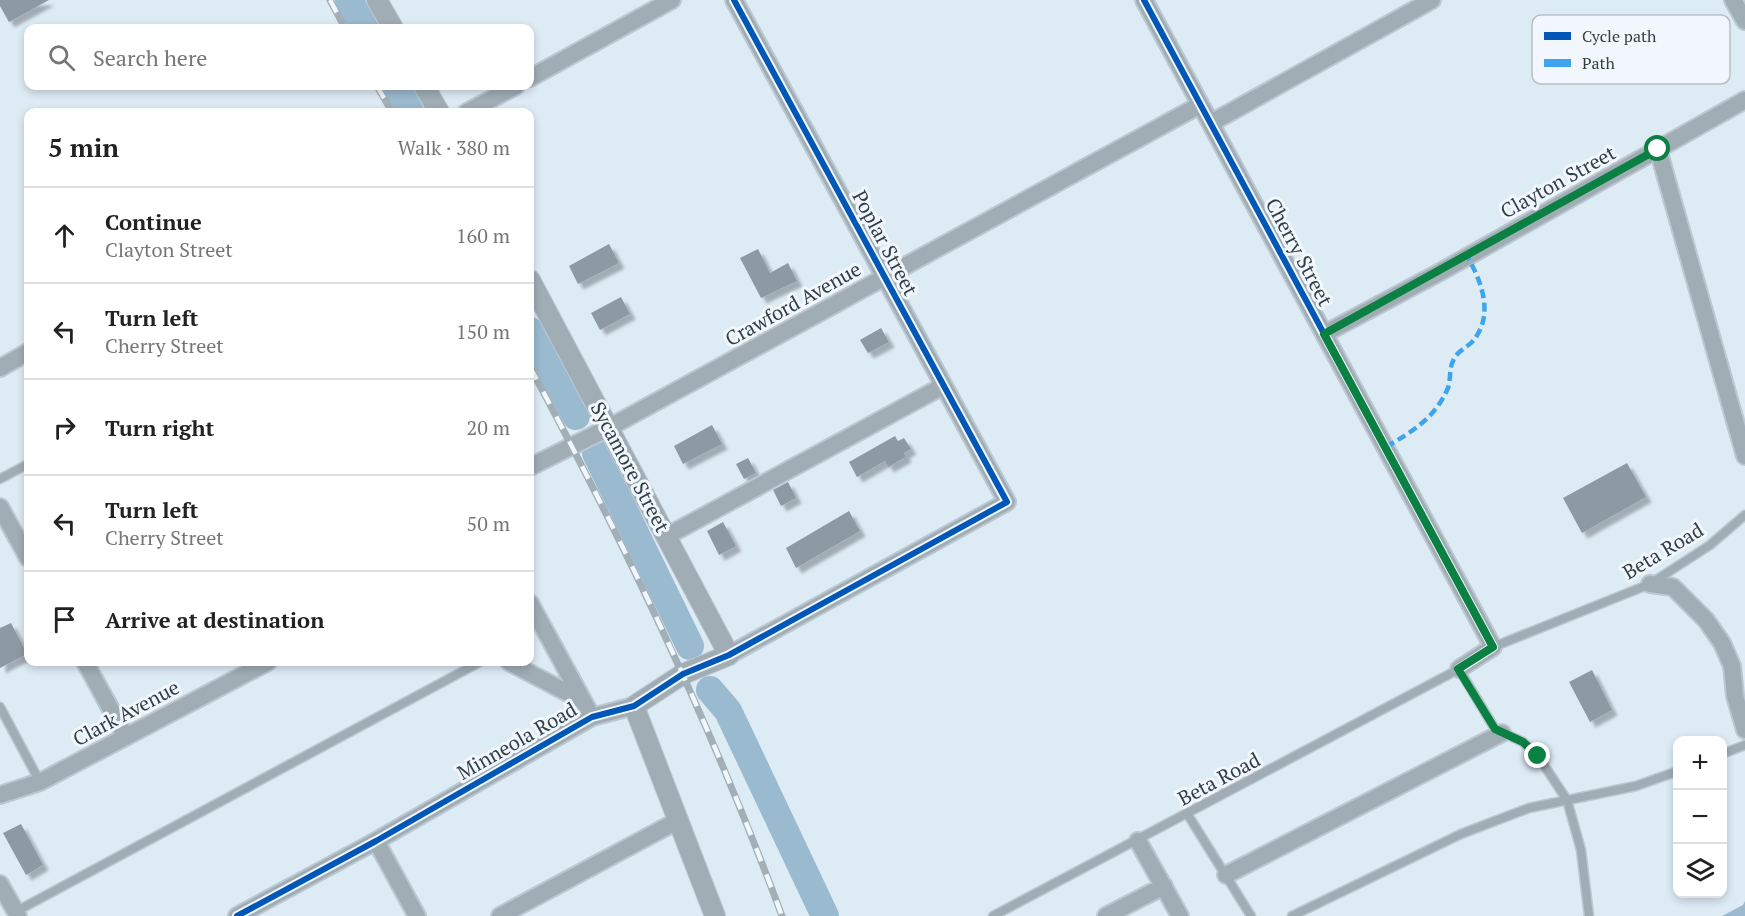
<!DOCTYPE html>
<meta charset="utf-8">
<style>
:root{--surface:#fff;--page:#f2f2f2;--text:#222;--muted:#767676;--line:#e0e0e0}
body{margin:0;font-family:"PT Serif",serif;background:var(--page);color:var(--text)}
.controls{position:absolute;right:18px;bottom:18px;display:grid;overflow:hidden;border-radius:12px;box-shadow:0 3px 9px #0003}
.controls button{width:54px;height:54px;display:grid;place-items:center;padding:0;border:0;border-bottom:2px solid var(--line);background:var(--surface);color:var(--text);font:30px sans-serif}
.stop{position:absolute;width:18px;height:18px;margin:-14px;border:4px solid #0b8043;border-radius:50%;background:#fff}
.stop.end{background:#0b8043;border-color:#fff;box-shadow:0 2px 6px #0008}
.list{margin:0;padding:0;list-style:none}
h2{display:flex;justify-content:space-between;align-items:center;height:78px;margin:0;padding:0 24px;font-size:26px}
h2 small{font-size:20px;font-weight:400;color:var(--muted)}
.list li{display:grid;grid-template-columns:39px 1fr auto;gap:18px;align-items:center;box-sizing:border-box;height:96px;padding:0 24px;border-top:2px solid var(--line)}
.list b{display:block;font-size:22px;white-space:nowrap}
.list p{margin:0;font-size:20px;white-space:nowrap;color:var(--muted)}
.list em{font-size:20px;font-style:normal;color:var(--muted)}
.icon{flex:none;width:33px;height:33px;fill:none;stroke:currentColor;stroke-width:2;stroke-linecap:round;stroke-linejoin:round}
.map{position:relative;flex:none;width:1745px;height:916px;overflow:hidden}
.search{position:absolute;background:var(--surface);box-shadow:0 3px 9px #0003;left:24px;top:24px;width:510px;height:66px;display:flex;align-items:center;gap:15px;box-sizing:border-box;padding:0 21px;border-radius:12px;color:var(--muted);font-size:22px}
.panel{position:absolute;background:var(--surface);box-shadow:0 3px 9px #0003;left:24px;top:108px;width:510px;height:558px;border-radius:12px}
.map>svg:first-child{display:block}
</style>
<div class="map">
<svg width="1745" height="916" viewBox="0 0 1745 916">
<defs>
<filter id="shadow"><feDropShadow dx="5.5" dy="5.5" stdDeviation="1.5" flood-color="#0004"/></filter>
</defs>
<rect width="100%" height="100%" fill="#ddebf5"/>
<path fill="#9abacf" d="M1745,901v15h-23l21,-11z"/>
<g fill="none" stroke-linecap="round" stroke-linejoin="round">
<path stroke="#9abacf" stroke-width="28" d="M349,0l16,28
M396,86l14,26
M530,331l46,85
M596,453l94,193
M710,690l18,21 97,205"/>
</g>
<path fill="#8d9aa4" filter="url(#shadow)" d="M0,0h49l-40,22 -9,-16z
M609,244l10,19 -41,21 -9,-18z
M758,249l12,24 18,-10 9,18 -36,17 -21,-40z
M621,297l9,17 -30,16 -9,-17z
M881,328l8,14 -21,11 -8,-13z
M712,425l10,19 -39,20 -9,-18z
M895,436l3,5 6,-3 7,11 -7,4 2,4 -18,10 -3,-6 -28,16 -8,-15z
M748,458l8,15 -12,6 -8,-15z
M1627,463l19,34 -64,36 -19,-35z
M788,482l8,16 -15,8 -8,-16z
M849,511l11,20 -64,37 -10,-20z
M723,522l13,24 -17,9 -12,-24z
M11,623l16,31 -27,14v-40z
M1592,670l20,40 -22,12 -21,-40z
M21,824l22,41 -17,10 -23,-42z"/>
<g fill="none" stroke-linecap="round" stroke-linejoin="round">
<defs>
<path id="service" d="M0,479l28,-15
M1493,647l157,-63 60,-39 35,-30
M0,707l40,75
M1722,754l23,-9
M1188,815l63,101
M15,912l465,-250
M993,916l466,-247 36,60 28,13 15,14 29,44 14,50 8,66
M1292,916l169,-82 68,-26 107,-22 42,-15"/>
<path id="minor" d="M1144,0l349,647 -34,22
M1733,0l12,21
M530,78l142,-78
M467,112l49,-26
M1211,123l221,-123
M1658,149l87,307
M1324,334l118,-63 303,-171
M0,368l28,-16
M530,467l80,-40 590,-322
M0,507l28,51
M667,536l276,-150
M1650,584l23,3 33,33 16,23 10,23 3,30 10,34
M530,603l62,114
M729,655l278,-153 -273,-502
M85,662l41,75
M509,662l74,39
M0,795l40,-13 228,-120
M376,841l41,75
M1138,841l42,75
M1226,875l276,-142
M0,884l18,32
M237,916l139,-75 216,-124 42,-11
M500,916l179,-96
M1106,916l58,-30"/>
<path id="tertiary" d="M377,0l16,28
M424,86l15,26
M530,280l199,375 -46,19 -49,32 81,210"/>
</defs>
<use href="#service" stroke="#bcc8d1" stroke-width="11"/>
<use href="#minor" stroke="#bcc8d1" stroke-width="20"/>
<use href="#tertiary" stroke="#bcc8d1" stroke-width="22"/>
<use href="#service" stroke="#a0adb5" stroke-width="8"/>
<use href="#minor" stroke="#a0adb5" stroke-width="16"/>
<use href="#tertiary" stroke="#a0adb5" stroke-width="20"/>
<defs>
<path id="rail" d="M330,0l15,28
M377,86l15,26
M530,367c95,177 182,359 252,549"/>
</defs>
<use href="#rail" stroke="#a2afb6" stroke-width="7"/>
<use href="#rail" stroke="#f1f7fc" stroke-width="4.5" stroke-dasharray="14" stroke-linecap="butt"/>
<path stroke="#3ea4ec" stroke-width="4.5" stroke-dasharray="9 4.5" stroke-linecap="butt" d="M1386,447c27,-16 49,-29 62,-59 3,-9 1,-19 5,-27 3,-9 13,-13 19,-19 23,-26 10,-60 -5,-86"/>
<defs>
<path id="cycleway" d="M1144,0l349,647 -34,22
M237,916l139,-75 216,-124 42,-11 49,-32 46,-19 278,-153 -273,-502"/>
</defs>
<use href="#cycleway" stroke="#f1f7fc" stroke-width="10"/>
<use href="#cycleway" stroke="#0057b8" stroke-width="6"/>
</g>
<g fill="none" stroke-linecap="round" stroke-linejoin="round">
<path stroke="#0b8043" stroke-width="8" d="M1538,756l-15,-14 -28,-13 -37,-60 35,-22 -169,-313 334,-185"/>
</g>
<g text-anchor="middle" stroke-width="6" stroke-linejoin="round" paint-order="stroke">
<g font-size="20" fill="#323f47" stroke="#f1f7fc">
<text transform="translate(1558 182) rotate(-29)" y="7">Clayton Street</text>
<text transform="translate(885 243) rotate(62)" y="7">Poplar Street</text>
<text transform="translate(1299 252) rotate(62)" y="7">Cherry Street</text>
<text transform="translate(793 304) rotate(-29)" y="7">Crawford Avenue</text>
<text transform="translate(630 467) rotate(62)" y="7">Sycamore Street</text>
<text transform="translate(1663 551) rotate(-31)" y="7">Beta Road</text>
<text transform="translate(126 713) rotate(-28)" y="7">Clark Avenue</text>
<text transform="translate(517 741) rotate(-30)" y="7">Minneola Road</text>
<text transform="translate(1219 779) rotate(-28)" y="7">Beta Road</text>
</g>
</g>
<rect x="1532" y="15" width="198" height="69" rx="9" fill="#f1f7fc" stroke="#b8c0c6" stroke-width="1.5"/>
<rect x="1544" y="32" width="27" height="8" fill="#0057b8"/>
<rect x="1544" y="59" width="27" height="8" fill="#3ea4ec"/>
<g font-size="16" fill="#323f47">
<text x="1582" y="42">Cycle path</text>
<text x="1582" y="69">Path</text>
</g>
</svg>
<div class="controls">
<button>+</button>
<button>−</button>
<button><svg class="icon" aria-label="layers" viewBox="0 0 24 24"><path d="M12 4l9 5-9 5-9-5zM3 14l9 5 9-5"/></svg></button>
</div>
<div class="stop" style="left:1658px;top:149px"></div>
<div class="stop end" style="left:1538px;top:756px"></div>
<div class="search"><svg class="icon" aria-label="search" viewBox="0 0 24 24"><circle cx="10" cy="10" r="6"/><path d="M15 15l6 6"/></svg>Search here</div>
<section class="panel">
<h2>5 min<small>Walk · 380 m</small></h2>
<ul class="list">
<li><svg class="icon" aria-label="ahead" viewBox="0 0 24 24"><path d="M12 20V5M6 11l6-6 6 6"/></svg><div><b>Continue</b><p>Clayton Street</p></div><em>160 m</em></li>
<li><svg class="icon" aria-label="left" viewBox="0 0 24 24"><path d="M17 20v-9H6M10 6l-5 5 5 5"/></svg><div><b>Turn left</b><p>Cherry Street</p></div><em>150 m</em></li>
<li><svg class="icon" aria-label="right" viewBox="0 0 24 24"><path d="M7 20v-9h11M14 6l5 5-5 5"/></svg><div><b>Turn right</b></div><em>20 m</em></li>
<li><svg class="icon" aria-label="left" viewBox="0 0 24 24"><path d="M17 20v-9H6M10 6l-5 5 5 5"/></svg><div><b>Turn left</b><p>Cherry Street</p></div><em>50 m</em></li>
<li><svg class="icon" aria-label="arrive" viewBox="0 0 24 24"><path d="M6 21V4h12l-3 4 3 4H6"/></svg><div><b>Arrive at destination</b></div></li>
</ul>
</section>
</div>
